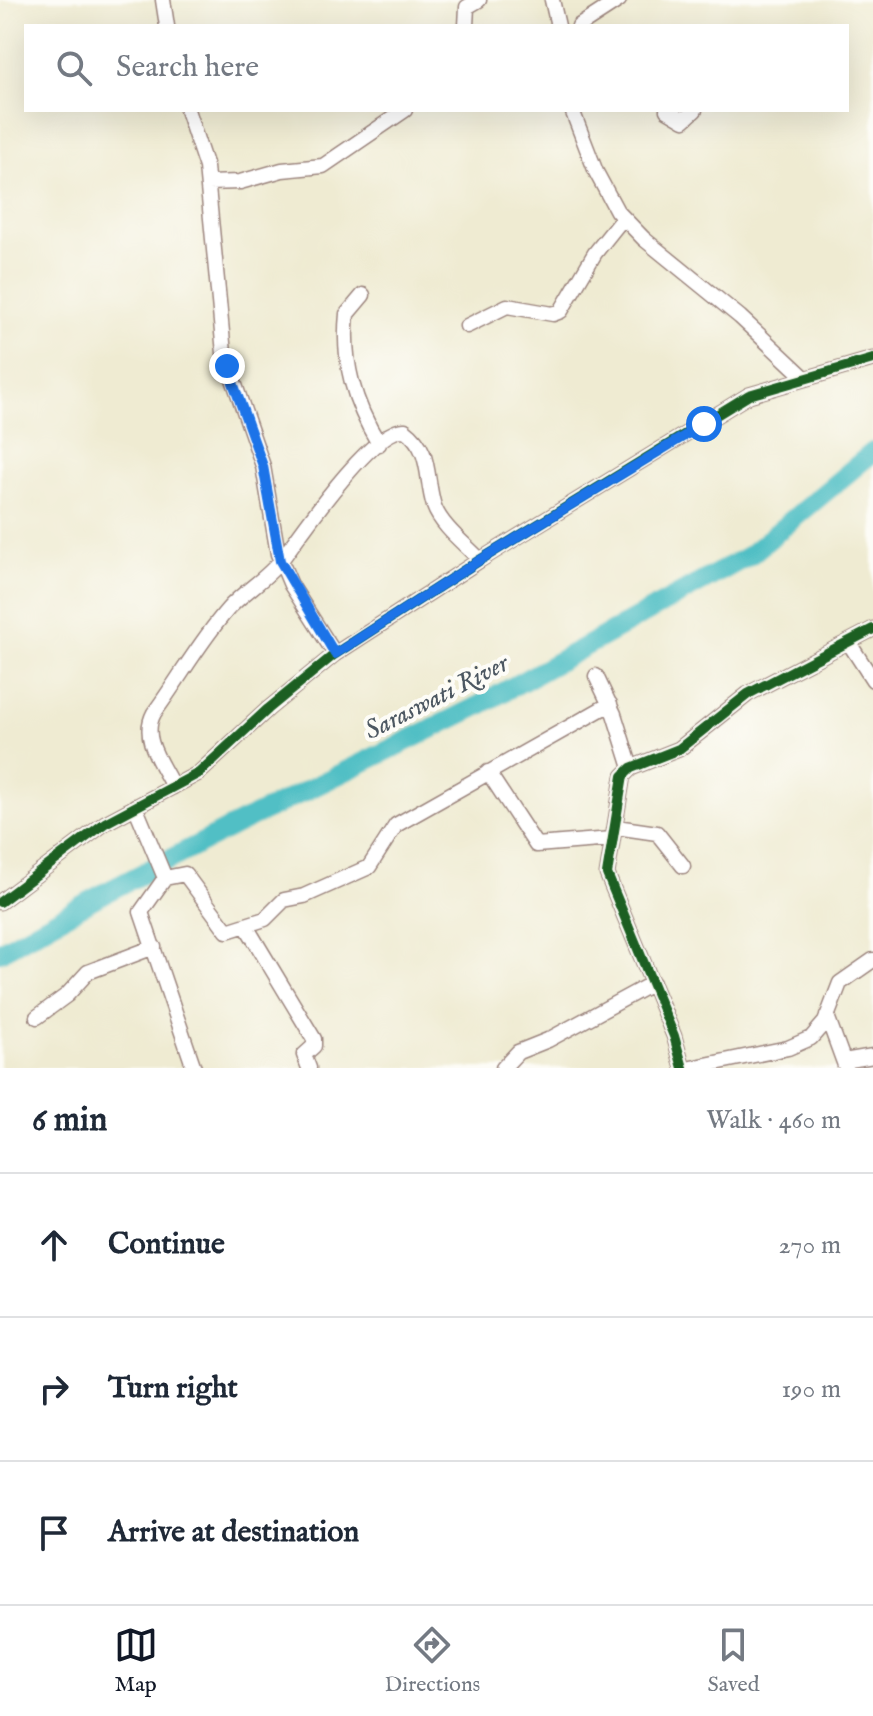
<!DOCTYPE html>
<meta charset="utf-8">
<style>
:root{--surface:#fff;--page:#f6f6f7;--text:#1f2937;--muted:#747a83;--line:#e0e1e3;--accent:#111827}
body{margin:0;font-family:"IM FELL English",serif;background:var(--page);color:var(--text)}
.stop{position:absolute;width:24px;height:24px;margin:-18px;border:6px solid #1a73e8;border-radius:50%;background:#fff}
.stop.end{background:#1a73e8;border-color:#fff;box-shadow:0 2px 8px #0008}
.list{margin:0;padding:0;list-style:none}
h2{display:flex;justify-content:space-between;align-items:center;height:104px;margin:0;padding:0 32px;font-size:34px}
h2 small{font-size:26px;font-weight:400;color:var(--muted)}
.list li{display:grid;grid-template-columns:52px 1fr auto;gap:24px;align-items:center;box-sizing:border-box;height:144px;padding:0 32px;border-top:2px solid var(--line)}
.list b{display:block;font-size:30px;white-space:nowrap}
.list em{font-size:26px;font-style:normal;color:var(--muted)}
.icon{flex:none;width:44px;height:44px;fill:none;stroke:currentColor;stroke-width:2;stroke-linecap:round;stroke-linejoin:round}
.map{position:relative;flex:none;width:873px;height:1068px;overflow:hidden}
.search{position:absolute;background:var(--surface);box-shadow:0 8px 32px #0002;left:24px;right:24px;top:24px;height:88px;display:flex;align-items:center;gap:20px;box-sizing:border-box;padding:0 28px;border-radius:0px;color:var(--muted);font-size:30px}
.sheet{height:536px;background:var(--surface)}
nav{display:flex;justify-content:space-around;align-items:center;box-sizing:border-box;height:112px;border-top:2px solid var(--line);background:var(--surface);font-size:22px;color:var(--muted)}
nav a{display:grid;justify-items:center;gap:4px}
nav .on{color:var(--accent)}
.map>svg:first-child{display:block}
</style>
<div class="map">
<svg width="873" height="1068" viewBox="0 0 873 1068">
<rect width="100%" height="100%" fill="#fdfcf7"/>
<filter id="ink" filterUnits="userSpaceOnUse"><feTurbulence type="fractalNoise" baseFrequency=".0125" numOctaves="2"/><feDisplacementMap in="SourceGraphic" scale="16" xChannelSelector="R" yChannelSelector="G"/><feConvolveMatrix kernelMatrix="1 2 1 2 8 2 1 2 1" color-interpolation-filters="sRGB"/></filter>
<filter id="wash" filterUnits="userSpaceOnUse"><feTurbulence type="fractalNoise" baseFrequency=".006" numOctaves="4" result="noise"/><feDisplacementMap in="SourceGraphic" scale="32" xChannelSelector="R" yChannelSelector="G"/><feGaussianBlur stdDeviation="1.8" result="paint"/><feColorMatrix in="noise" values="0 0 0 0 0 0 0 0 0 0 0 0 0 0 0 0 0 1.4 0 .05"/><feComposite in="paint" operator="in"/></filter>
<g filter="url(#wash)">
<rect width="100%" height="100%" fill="#efebd2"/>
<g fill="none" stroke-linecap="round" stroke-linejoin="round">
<path stroke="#51bfc5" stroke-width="20" d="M0,952l93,-53 143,-74 242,-119 272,-151 123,-103"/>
</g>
</g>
<g filter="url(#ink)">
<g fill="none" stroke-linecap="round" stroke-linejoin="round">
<defs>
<path id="minor" d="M163,0l4,26
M552,0l6,26
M466,26l1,-19 12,-7
M579,26l40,-26
M187,110l19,57 18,186 39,113 15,88 13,31 44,69
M572,110l24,62 21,39 27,28 96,78 65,61
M667,110l17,10 11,-10
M208,183l32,-1 42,-12 41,-4 82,-56
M363,295l-16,19c-5,48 7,89 32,130
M467,326l40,-20 46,8 8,-3 34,-58 28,-35
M849,643l24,37
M596,676l18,38 17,54
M488,772l48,73 76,-6
M173,787c-11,-23 -33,-49 -19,-74 25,-34 46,-72 74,-104 16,-18 39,-30 54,-50 19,-26 91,-132 123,-129 27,20 20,47 29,76 7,20 32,39 46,54
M135,806l30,72 -24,34 53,156
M616,827l41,6 26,33
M165,878l20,-4 42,57 38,-12 19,-19 20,-4 65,-29 27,-42 214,-121
M0,902l105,-79 94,-50 69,-64 67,-55 145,-94 269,-165 124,-36
M246,926l68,113v7l-10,9 5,13
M827,1016l19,52
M37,1017l30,-22 21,-23 66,-25
M844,1061l29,-5
M503,1068l15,-16 30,-12 105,-57
M683,1068l-9,-32 -67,-162 16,-98 8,-8 48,-19 69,-55 125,-65
M691,1068l97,-20 23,-10 14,-16 15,-39 33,-23"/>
</defs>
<use href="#minor" stroke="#9c857e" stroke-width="17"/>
<use href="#minor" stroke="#fff" stroke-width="14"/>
<defs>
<path id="cycleway" d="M0,902l105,-79 94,-50 69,-64 67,-55 145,-94 269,-165 124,-36
M683,1068l-9,-32 -67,-162 16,-98 8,-8 48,-19 69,-55 125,-65"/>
</defs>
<use href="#cycleway" stroke="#fdfcf7" stroke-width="15"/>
<use href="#cycleway" stroke="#1b5e20" stroke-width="10"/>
</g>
</g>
<g fill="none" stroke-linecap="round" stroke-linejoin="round" filter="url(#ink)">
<path stroke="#1a73e8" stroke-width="10" d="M227,366l36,100 17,95 55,93 145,-94 224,-136"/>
</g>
<g text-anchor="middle" stroke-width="8" stroke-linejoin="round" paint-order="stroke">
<g font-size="26" font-style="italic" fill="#4c5761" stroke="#fdfcf7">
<text transform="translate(436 696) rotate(-27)" y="9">Saraswati River</text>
</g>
</g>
</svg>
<div class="stop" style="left:704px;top:424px"></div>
<div class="stop end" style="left:227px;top:366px"></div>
<div class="search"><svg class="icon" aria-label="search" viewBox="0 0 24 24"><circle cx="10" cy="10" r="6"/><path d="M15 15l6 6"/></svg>Search here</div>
</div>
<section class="sheet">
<h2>6 min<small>Walk · 460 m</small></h2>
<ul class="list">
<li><svg class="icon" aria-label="ahead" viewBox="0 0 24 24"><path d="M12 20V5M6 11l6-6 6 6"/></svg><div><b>Continue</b></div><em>270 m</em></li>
<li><svg class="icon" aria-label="right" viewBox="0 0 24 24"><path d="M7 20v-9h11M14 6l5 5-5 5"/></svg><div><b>Turn right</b></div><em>190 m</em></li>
<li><svg class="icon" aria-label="arrive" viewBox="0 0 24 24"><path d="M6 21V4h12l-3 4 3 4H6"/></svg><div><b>Arrive at destination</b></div></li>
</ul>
</section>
<nav>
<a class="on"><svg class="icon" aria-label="map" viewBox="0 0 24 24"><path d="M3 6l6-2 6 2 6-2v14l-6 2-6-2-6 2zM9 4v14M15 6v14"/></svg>Map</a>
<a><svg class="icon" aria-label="directions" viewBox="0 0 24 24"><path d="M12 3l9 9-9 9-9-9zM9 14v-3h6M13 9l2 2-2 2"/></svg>Directions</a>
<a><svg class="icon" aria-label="saved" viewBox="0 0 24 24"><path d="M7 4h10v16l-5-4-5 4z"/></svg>Saved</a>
</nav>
